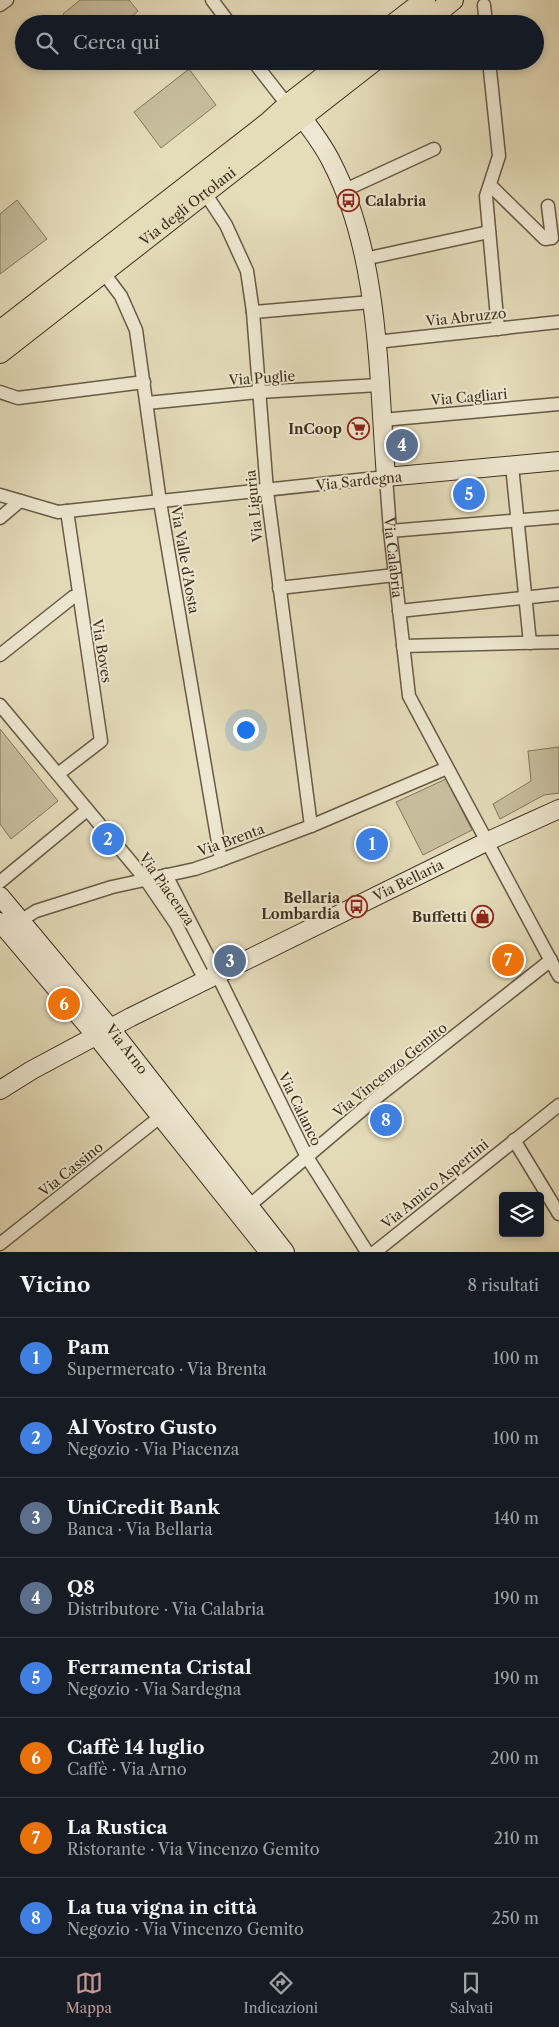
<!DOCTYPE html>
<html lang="it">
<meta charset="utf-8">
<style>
:root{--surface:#171b24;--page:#242831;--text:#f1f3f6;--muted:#9ea1a6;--line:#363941;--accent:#c59692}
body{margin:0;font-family:"Libre Caslon Text",serif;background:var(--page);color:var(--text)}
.controls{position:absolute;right:15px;bottom:15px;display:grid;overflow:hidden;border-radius:5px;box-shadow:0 2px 8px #0003}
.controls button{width:45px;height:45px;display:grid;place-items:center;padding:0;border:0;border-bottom:1px solid var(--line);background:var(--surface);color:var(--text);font:25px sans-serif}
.you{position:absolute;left:245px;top:729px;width:18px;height:18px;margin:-12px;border:4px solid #fff;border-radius:50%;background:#1a73e8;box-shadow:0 0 0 8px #1a73e833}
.badge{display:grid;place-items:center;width:32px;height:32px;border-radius:50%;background:var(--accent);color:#fff;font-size:16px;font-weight:700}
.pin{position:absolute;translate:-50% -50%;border:2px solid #fff;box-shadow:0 1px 5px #0006}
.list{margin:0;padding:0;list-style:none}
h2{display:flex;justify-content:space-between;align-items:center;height:65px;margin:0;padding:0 20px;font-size:21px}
h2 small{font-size:16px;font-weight:400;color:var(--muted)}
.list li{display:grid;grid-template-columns:32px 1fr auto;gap:15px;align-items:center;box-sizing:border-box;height:80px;padding:0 20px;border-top:1px solid var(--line)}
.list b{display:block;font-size:19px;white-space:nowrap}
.list p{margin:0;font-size:16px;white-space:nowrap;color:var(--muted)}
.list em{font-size:16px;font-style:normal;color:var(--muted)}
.icon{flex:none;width:28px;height:28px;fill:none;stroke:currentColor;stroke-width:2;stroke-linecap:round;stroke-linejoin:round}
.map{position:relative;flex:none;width:559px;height:1252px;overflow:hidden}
.search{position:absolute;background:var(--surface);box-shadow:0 2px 8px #0003;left:15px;right:15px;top:15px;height:55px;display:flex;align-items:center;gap:12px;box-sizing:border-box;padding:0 18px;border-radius:28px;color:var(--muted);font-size:19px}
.sheet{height:705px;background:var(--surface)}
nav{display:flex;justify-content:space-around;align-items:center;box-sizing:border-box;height:70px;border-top:1px solid var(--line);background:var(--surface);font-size:14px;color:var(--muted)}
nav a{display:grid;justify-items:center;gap:2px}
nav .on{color:var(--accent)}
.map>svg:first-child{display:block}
</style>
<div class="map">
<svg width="559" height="1252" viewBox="0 0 559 1252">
<rect width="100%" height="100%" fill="#e5dcba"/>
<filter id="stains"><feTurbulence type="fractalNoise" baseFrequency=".004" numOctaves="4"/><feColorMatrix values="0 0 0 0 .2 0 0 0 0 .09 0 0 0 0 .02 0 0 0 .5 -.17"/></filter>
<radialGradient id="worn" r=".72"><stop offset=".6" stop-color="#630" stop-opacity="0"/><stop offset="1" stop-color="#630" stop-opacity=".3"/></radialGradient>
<path fill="#c8bf9f" stroke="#82775e" d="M80,0h49l9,11 -15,13h-52l-8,-10z
M189,69l27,36 -55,43 -27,-36z
M17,200l30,39 -47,35v-60z
M0,729l58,72 -47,38 -11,-15z
M559,747v46l-15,2 -44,24 -7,-15 38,-23 -3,-30z
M446,779l26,51 -49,25 -27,-53z"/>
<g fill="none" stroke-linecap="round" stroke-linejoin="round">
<defs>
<g id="street">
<path d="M212,0l18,24"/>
<path d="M0,5l7,-5"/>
<path d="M484,5l2,19"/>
<path d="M256,61l1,5 25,32 9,4"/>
<path d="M489,61l10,95 -13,40 12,133"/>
<path d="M490,185l55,54 7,-1 -4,-32"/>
<path d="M345,190l89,-41"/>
<path d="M205,193l21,32 21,46 6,41 14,179 44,335"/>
<path d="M364,259l125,-27"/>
<path d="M103,272l18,24 15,34 24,172 61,358"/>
<path d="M253,312l118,-10"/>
<path d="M376,342l183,-20"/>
<path d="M0,392l18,6 126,-16"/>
<path d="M147,403l112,-11 120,-7"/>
<path d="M382,420l177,-16"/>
<path d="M512,466l18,177"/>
<path id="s1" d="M0,495l58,17 328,-35 4,54 19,165 150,280"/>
<path d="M0,518l20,-17"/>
<path d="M390,531l169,-14"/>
<path d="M279,588l116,-13"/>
<path d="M399,611l160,-17"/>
<path d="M403,646l156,-4"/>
<path d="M0,655l73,-58 6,-1"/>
<path d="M0,705l146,175 30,44 29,56"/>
<path d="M58,774l43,-33 -34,-230"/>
<path d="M166,875l51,99 90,183 60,95"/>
<path d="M0,882l87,-72"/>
<path d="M20,921l16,-10 76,-24 83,-18 26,-9 90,-34 136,-58"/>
<path d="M514,1140l45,74"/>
<path d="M243,1211l138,-117 170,-134"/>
<path d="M0,1244l160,-127"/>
<path d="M375,1252l184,-147"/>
</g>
<g id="secondary">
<path d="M294,107c13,17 27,34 37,54 49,94 47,213 55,316l173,-16"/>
<path id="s2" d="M0,896l111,133 174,223"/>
<path d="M0,922l97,115 172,215"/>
<path id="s3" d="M0,1090l32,-20 99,-53 355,-175 73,-33"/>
</g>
<g id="primary">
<path d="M394,24l31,-24"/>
<path d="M423,24l30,-24"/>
<path d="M0,331l269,-209 22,-20 53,-41"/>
<path id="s4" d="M0,353l374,-292"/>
</g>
</defs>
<use href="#street" stroke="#675a44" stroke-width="15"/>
<use href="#secondary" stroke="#3d2f1d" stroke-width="20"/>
<use href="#primary" stroke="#3d2f1d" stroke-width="22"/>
<use href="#street" stroke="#eee8d2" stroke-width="12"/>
<use href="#secondary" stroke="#eee8d2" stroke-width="18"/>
<use href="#primary" stroke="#e5dcba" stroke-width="20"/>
</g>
<defs>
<symbol id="bus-ring" viewBox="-11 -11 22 22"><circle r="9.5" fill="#eee8d2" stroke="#8f2418" stroke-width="1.5"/><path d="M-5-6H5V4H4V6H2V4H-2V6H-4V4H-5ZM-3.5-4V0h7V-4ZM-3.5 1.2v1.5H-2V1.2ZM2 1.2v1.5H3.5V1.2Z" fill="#8f2418"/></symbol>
<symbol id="supermarket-ring" viewBox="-11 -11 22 22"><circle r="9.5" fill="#eee8d2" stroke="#8f2418" stroke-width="1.5"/><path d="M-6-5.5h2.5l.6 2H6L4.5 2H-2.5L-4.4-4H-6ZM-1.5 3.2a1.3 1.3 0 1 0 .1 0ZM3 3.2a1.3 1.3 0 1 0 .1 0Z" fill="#8f2418"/></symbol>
<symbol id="shop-ring" viewBox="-11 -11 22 22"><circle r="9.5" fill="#eee8d2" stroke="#8f2418" stroke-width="1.5"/><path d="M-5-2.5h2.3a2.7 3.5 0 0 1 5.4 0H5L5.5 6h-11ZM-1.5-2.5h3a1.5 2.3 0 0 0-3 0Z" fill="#8f2418"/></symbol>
</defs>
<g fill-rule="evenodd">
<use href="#bus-ring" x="336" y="188" width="25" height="25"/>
<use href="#supermarket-ring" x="346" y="416" width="25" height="25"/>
<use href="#bus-ring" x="344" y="894" width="25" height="25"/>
<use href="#shop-ring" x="470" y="904" width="25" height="25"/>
</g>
<g text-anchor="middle" stroke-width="4" stroke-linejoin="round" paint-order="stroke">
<g font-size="14" font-weight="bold" fill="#3d2f1d" stroke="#eee8d2" text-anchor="end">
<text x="365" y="206" text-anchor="start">Calabria</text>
<text x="342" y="434">InCoop</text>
<text x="340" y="903">Bellaria<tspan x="340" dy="16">Lombardia</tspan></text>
<text x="467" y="922">Buffetti</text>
</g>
<g font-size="14" fill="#3d2f1d" stroke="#eee8d2">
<text dy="5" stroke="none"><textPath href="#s4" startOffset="238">Via degli Ortolani</textPath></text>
<text transform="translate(466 317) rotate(-6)" y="5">Via Abruzzo</text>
<text transform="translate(262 378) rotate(-4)" y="5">Via Puglie</text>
<text transform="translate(469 397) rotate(-5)" y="5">Via Cagliari</text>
<text transform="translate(359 481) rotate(-6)" y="5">Via Sardegna</text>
<text transform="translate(254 506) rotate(-96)" y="5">Via Liguria</text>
<text dy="5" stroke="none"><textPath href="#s1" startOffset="471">Via Calabria</textPath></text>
<text transform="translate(185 560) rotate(80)" y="5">Via Valle d'Aosta</text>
<text transform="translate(102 651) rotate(81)" y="5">Via Boves</text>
<text transform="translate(231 840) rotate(-20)" y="5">Via Brenta</text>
<text dy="5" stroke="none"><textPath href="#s3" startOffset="459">Via Bellaria</textPath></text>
<text transform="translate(167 889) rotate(55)" y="5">Via Piacenza</text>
<text dy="5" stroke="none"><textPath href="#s2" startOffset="199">Via Arno</textPath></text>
<text transform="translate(390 1070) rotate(-39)" y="5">Via Vincenzo Gemito</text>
<text transform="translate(300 1109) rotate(64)" y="5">Via Calanco</text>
<text transform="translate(71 1169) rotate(-39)" y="5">Via Cassino</text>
<text transform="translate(435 1184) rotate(-39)" y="5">Via Amico Aspertini</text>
</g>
</g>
<rect width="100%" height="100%" filter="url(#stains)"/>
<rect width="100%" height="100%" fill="url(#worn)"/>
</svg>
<div class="controls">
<button><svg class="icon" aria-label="layers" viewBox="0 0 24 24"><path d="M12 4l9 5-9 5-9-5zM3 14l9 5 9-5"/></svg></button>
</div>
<div class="you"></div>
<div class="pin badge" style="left:372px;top:844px;background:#3f7fe0">1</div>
<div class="pin badge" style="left:108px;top:839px;background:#3f7fe0">2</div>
<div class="pin badge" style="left:230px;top:961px;background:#5c6f8a">3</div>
<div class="pin badge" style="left:402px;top:445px;background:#5c6f8a">4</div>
<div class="pin badge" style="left:469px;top:494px;background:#3f7fe0">5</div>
<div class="pin badge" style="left:64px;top:1004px;background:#e8710a">6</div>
<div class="pin badge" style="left:508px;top:960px;background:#e8710a">7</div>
<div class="pin badge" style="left:386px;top:1120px;background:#3f7fe0">8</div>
<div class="search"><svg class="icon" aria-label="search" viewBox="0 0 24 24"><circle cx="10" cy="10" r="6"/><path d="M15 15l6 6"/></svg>Cerca qui</div>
</div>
<section class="sheet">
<h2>Vicino<small>8 risultati</small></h2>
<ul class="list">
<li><span class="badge" style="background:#3f7fe0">1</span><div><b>Pam</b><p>Supermercato · Via Brenta</p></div><em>100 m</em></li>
<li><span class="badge" style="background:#3f7fe0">2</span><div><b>Al Vostro Gusto</b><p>Negozio · Via Piacenza</p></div><em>100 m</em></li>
<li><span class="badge" style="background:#5c6f8a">3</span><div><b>UniCredit Bank</b><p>Banca · Via Bellaria</p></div><em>140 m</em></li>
<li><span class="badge" style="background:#5c6f8a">4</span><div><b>Q8</b><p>Distributore · Via Calabria</p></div><em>190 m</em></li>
<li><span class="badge" style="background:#3f7fe0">5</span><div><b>Ferramenta Cristal</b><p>Negozio · Via Sardegna</p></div><em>190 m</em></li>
<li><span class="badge" style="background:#e8710a">6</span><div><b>Caffè 14 luglio</b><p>Caffè · Via Arno</p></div><em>200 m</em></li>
<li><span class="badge" style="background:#e8710a">7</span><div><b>La Rustica</b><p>Ristorante · Via Vincenzo Gemito</p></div><em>210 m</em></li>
<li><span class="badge" style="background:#3f7fe0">8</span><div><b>La tua vigna in città</b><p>Negozio · Via Vincenzo Gemito</p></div><em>250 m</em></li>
</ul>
</section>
<nav>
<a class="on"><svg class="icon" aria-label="map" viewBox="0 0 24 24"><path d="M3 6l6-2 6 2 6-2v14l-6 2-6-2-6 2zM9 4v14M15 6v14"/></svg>Mappa</a>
<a><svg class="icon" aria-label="directions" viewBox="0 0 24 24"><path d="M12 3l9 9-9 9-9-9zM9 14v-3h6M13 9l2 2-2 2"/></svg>Indicazioni</a>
<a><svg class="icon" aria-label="saved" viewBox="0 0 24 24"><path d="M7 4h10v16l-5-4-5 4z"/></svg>Salvati</a>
</nav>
